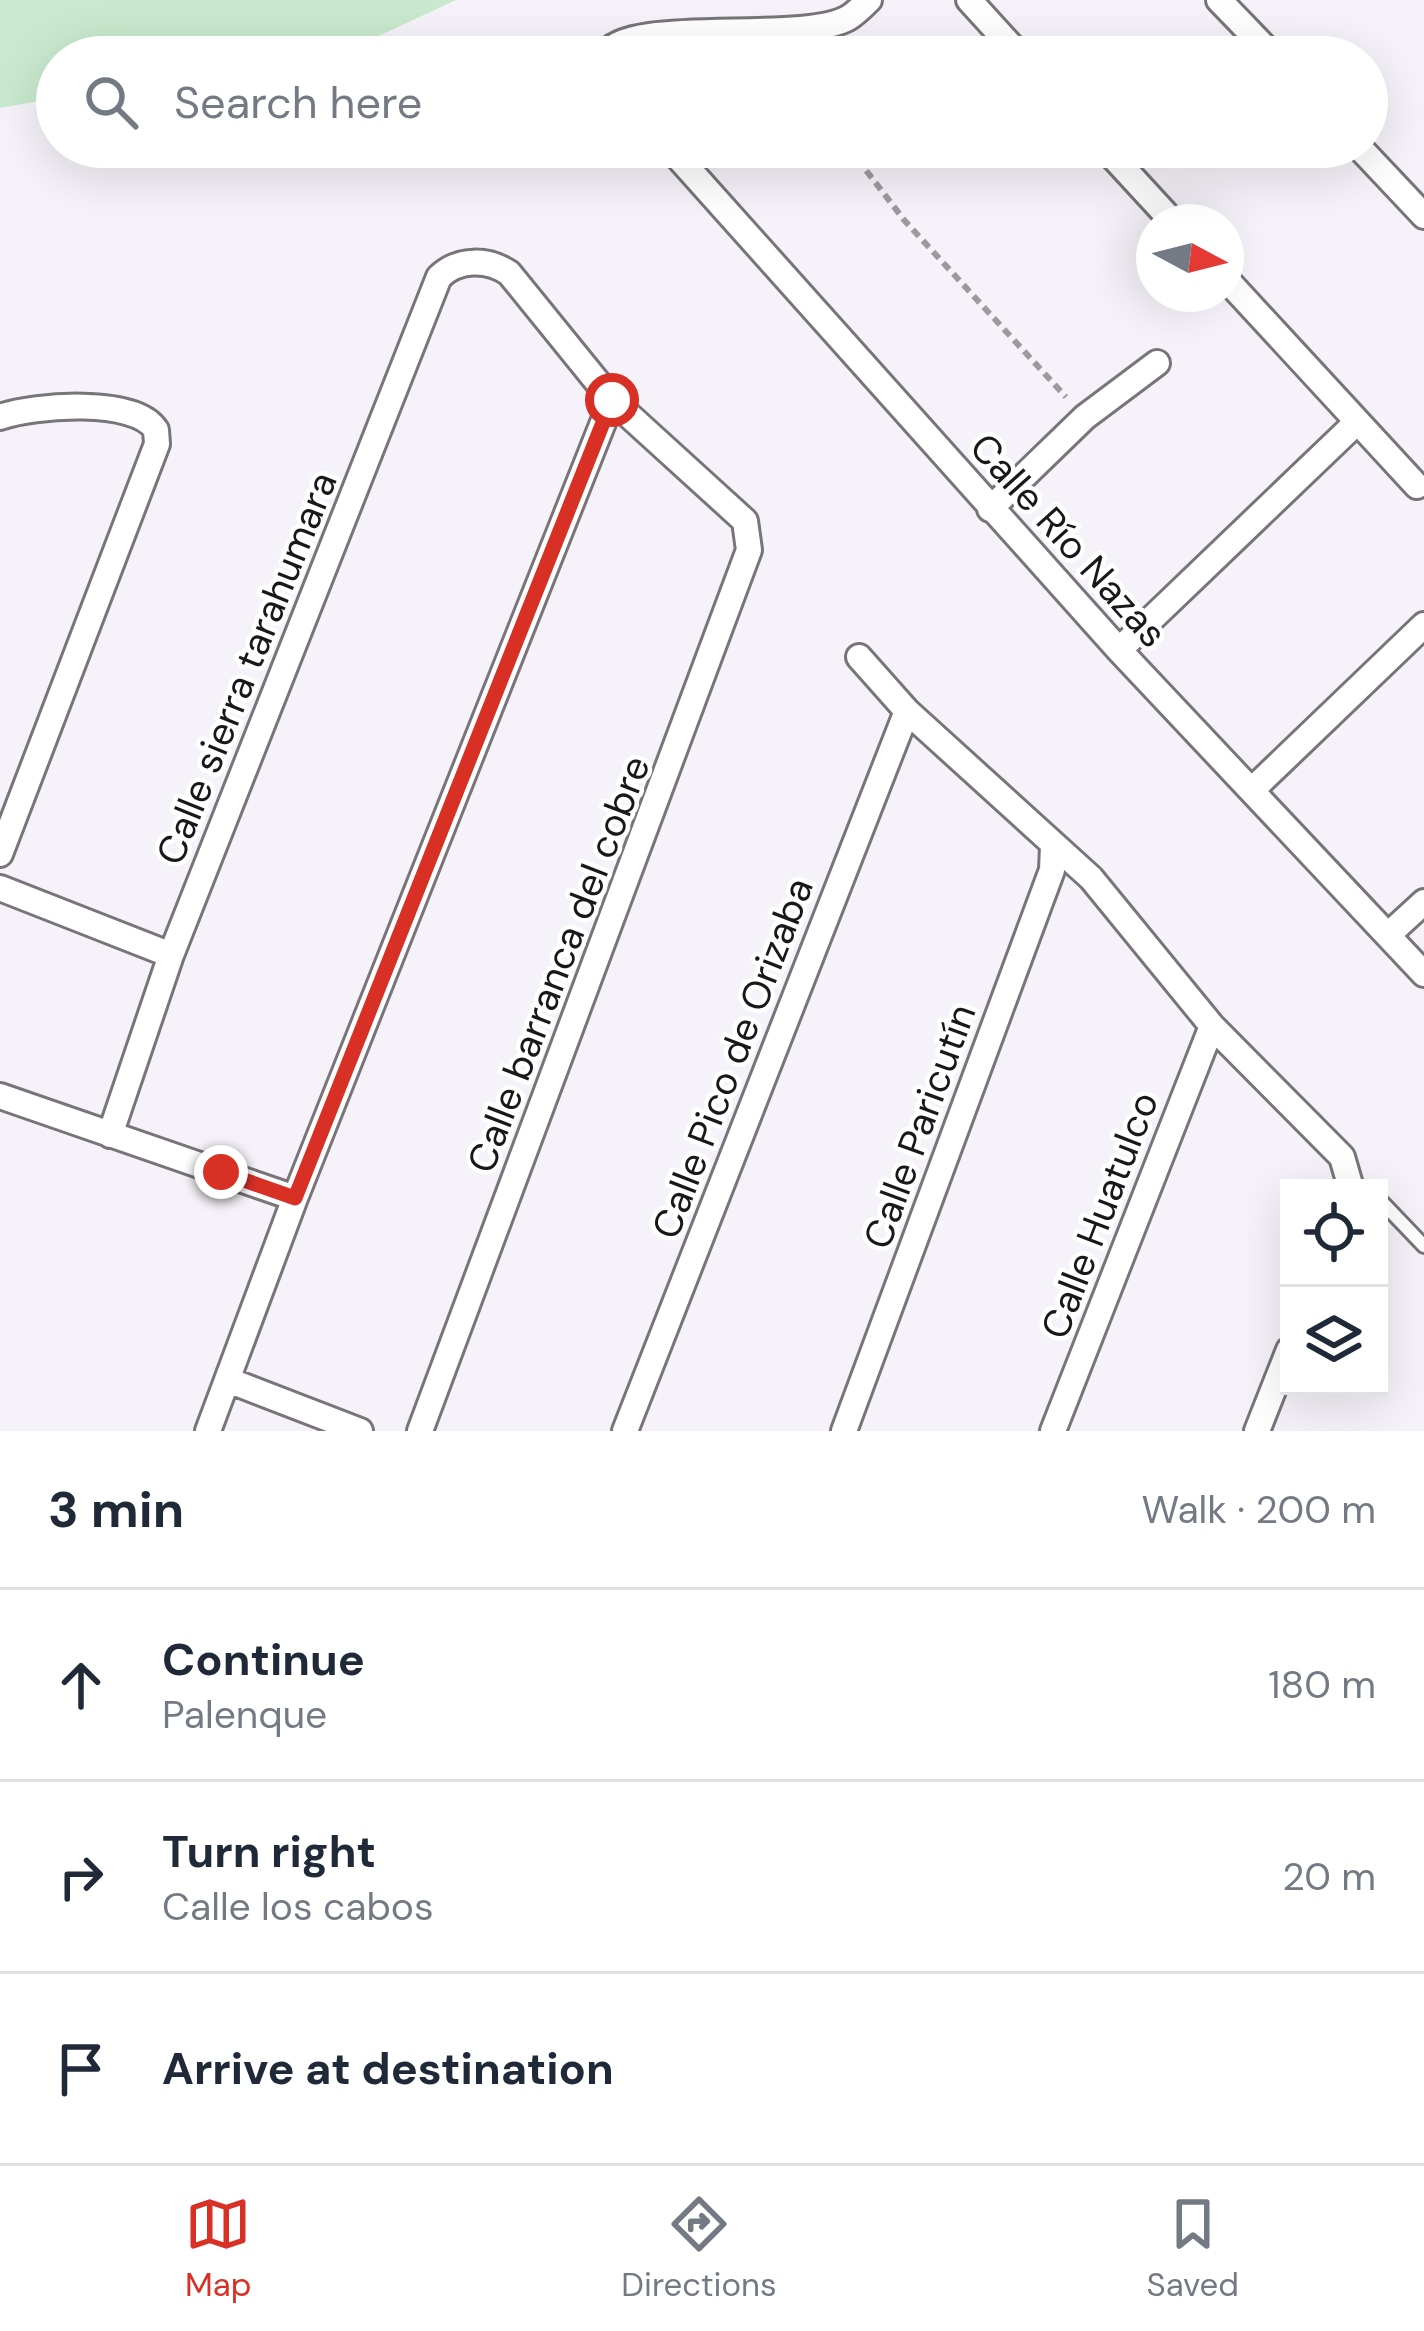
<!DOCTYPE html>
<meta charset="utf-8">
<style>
:root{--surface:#fff;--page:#f6f6f7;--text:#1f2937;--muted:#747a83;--line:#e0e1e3;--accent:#d93025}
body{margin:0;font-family:"DM Sans",sans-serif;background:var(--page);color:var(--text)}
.controls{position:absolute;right:36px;bottom:36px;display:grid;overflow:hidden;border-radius:0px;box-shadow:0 12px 48px #0002}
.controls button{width:108px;height:108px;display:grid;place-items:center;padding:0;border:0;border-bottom:3px solid var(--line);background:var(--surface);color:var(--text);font:60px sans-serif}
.compass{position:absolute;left:1136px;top:204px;width:108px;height:108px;border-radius:50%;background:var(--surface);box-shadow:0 12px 48px #0002;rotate:97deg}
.stop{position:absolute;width:36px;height:36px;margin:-27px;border:9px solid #d93025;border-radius:50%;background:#fff}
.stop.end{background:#d93025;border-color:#fff;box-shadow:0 3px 12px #0008}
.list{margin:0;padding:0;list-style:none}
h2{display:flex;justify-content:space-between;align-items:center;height:156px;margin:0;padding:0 48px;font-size:51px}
h2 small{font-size:39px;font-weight:400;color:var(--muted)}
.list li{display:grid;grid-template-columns:78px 1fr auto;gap:36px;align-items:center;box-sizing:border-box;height:192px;padding:0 48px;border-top:3px solid var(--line)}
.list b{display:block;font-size:45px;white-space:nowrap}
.list p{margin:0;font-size:39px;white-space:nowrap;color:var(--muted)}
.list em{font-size:39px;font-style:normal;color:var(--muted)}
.icon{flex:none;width:66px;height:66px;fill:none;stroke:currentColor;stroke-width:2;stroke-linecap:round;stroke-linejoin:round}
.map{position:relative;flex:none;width:1424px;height:1431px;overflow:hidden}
.search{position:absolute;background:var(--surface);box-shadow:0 12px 48px #0002;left:36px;right:36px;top:36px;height:132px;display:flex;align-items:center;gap:30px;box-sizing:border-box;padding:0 42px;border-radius:66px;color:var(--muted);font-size:45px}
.sheet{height:732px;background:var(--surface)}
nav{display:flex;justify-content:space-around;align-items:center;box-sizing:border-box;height:168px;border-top:3px solid var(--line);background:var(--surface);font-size:33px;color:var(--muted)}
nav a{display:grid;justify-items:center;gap:6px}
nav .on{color:var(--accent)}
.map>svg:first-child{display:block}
</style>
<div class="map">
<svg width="1424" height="1431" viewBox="0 0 1424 1431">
<rect width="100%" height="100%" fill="#f6f2f9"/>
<path fill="#c8e9cd" d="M0,0h456l-84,39 -97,18h-218v41l-57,10z"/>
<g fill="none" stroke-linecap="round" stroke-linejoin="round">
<defs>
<path id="lane" d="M1379,1199l45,47"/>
<path id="street" d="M969,0l52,57
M1219,0l55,57
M604,57c18,-42 196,-12 244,-39 7,-4 15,-12 21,-18
M669,147l450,503 305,324
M1104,147l69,75
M1359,147l65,69
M1226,279l191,207
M0,417c33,-12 136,-20 156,13l1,14 -157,410
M990,509l95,-92 72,-54
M1119,650l238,-228
M859,657l48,54 184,167 121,148 130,131 9,31
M1252,790l172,-165
M0,888l171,67
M1388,935l36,-33
M0,1096l295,102
M110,1135l61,-180 268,-678c20,-19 49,-18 70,-4l103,127 133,121 4,29 -329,881
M228,1380l132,51
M208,1431l87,-233 317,-798
M625,1431l282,-720
M844,1431l208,-561 1,-24
M1053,1431l159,-405
M1257,1431l32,-81"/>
</defs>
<use href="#lane" stroke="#78747a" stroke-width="18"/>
<use href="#street" stroke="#78747a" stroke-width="30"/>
<path stroke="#9d9a9f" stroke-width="6" stroke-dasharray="9 6" stroke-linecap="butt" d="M848,147l57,74 161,176"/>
<use href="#lane" stroke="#fff" stroke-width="12"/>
<use href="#street" stroke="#fff" stroke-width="24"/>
</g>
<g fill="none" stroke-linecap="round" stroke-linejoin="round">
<path stroke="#d93025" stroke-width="15" d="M221,1172l74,26 317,-798"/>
</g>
<g text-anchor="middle" stroke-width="9" stroke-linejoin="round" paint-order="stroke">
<g font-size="39" fill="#181719" stroke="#fff">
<text transform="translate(1069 540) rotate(48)" y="14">Calle Río Nazas</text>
<text transform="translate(246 668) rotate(-68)" y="14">Calle sierra tarahumara</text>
<text transform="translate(558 964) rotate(-69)" y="14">Calle barranca del cobre</text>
<text transform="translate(732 1058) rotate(-69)" y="14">Calle Pico de Orizaba</text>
<text transform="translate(919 1126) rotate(-70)" y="14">Calle Paricutín</text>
<text transform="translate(1099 1215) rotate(-69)" y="14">Calle Huatulco</text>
</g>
</g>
</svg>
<div class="controls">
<button><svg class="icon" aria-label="locate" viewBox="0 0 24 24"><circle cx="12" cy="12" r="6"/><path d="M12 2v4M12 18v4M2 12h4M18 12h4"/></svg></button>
<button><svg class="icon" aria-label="layers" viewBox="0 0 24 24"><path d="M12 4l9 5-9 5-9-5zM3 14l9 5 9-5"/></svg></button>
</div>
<svg class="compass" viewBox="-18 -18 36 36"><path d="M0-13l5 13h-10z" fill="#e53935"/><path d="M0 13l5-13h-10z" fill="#747a83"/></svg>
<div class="stop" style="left:612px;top:400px"></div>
<div class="stop end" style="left:221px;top:1172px"></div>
<div class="search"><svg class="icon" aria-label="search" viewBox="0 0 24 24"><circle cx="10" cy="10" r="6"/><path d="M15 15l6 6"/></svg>Search here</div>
</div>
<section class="sheet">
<h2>3 min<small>Walk · 200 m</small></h2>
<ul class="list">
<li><svg class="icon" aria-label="ahead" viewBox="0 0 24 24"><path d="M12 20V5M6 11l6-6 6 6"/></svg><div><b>Continue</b><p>Palenque</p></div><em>180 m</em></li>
<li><svg class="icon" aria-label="right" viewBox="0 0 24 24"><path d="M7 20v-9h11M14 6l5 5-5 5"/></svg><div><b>Turn right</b><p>Calle los cabos</p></div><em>20 m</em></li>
<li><svg class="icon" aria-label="arrive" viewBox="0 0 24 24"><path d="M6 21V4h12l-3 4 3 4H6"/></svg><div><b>Arrive at destination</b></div></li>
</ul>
</section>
<nav>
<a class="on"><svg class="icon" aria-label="map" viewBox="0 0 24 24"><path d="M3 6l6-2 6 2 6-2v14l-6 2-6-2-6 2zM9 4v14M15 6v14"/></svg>Map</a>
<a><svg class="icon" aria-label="directions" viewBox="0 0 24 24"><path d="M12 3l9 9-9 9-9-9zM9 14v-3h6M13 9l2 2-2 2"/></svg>Directions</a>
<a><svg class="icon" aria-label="saved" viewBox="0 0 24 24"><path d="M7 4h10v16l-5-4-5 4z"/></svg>Saved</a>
</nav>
